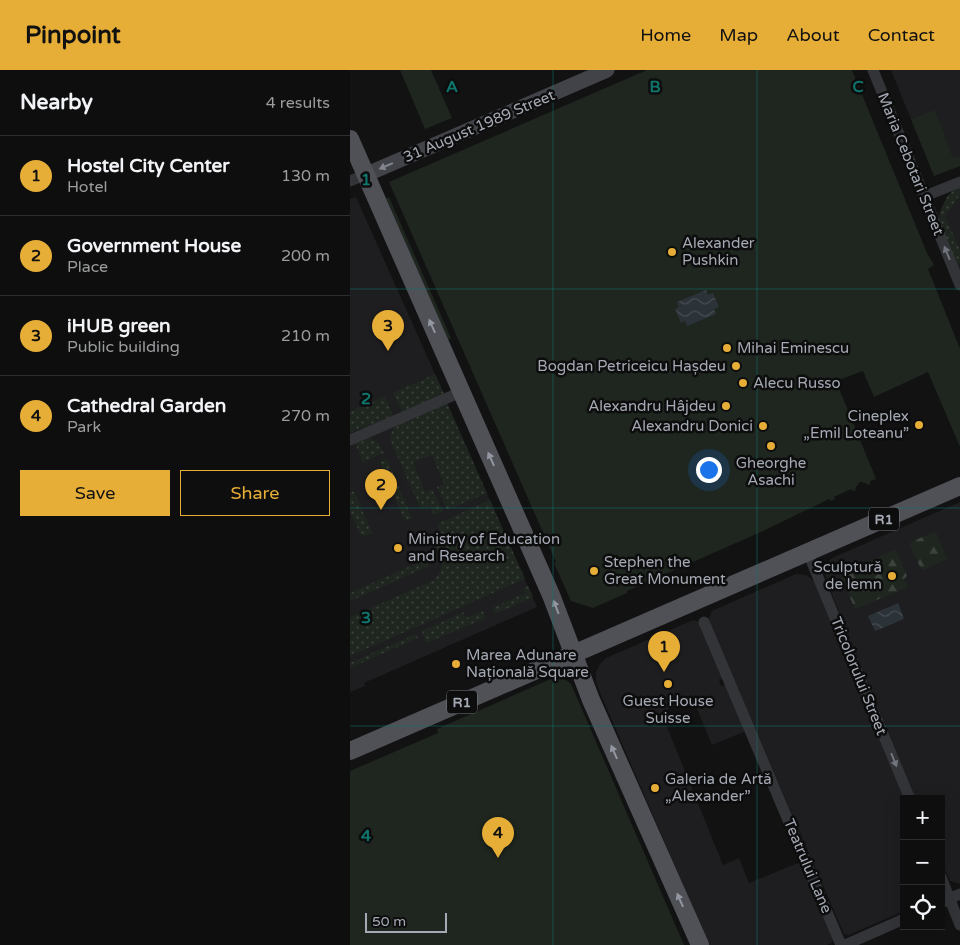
<!DOCTYPE html>
<meta charset="utf-8">
<style>
:root{--surface:#0e0e0e;--page:#1c1c1c;--text:#f1f3f6;--muted:#9b9c9e;--line:#2e2e2e;--accent:#e7ae37}
body{margin:0;font-family:"Varela Round",sans-serif;background:var(--page);color:var(--text)}
.controls{position:absolute;right:15px;bottom:15px;display:grid;overflow:hidden;border-radius:0px;box-shadow:0 5px 20px #0002}
.controls button{width:45px;height:45px;display:grid;place-items:center;padding:0;border:0;border-bottom:1px solid var(--line);background:var(--surface);color:var(--text);font:25px sans-serif}
.scale{position:absolute;left:15px;bottom:12px;width:82px;box-sizing:border-box;padding-left:5px;border:2px solid #a4a9b3;border-top:0;font-size:14px;line-height:18px;white-space:nowrap;color:#a4a9b3;-webkit-text-stroke:4px #0d0d0e;paint-order:stroke}
.you{position:absolute;left:358px;top:399px;width:18px;height:18px;margin:-12px;border:4px solid #fff;border-radius:50%;background:#1a73e8;box-shadow:0 0 0 8px #1a73e833}
.badge{display:grid;place-items:center;width:32px;height:32px;border-radius:50%;background:var(--accent);color:#111;font-size:16px;font-weight:700}
.pin{position:absolute;translate:-50% -41px;filter:drop-shadow(0 1px 2px #0008)}
.pin::after{content:'';position:absolute;top:26px;width:18px;height:15px;background:inherit;clip-path:polygon(0 0,100% 0,50% 100%)}
.list{margin:0;padding:0;list-style:none}
h2{display:flex;justify-content:space-between;align-items:center;height:65px;margin:0;padding:0 20px;font-size:21px}
h2 small{font-size:16px;font-weight:400;color:var(--muted)}
.list li{display:grid;grid-template-columns:32px 1fr auto;gap:15px;align-items:center;box-sizing:border-box;height:80px;padding:0 20px;border-top:1px solid var(--line)}
.list b{display:block;font-size:19px;white-space:nowrap}
.list p{margin:0;font-size:16px;white-space:nowrap;color:var(--muted)}
.list em{font-size:16px;font-style:normal;color:var(--muted)}
.actions{display:flex;gap:10px;padding:15px 20px}
.actions a{flex:1;padding:11px 0;border:1px solid var(--accent);border-radius:0px;text-align:center;font-size:18px;color:var(--accent)}
.actions .main{background:var(--accent);color:#111}
.icon{flex:none;width:28px;height:28px;fill:none;stroke:currentColor;stroke-width:2;stroke-linecap:round;stroke-linejoin:round}
.map{position:relative;flex:none;width:610px;height:875px;overflow:hidden}
header{display:flex;align-items:center;gap:30px;box-sizing:border-box;height:70px;padding:0 25px;background:var(--accent);color:#111}
header strong{font-size:24px}
nav{display:flex;gap:28px;margin-inline-start:auto;font-size:18px}
main{display:flex}
aside{flex:1;background:var(--surface)}
.map>svg:first-child{display:block}
</style>
<header>
<strong>Pinpoint</strong>
<nav><a>Home</a><a>Map</a><a>About</a><a>Contact</a></nav>
</header>
<main>
<aside>
<h2>Nearby<small>4 results</small></h2>
<ul class="list">
<li><span class="badge">1</span><div><b>Hostel City Center</b><p>Hotel</p></div><em>130 m</em></li>
<li><span class="badge">2</span><div><b>Government House</b><p>Place</p></div><em>200 m</em></li>
<li><span class="badge">3</span><div><b>iHUB green</b><p>Public building</p></div><em>210 m</em></li>
<li><span class="badge">4</span><div><b>Cathedral Garden</b><p>Park</p></div><em>270 m</em></li>
</ul>
<div class="actions"><a class="main">Save</a><a>Share</a></div>
</aside>
<div class="map">
<svg width="610" height="875" viewBox="0 0 610 875">
<defs>
<pattern id="grass-dots" width="8" height="8" patternUnits="userSpaceOnUse" patternTransform="scale(1.25)"><rect width="8" height="8" fill="#1e261f"/><path d="M2 2h.1M6 6h.1" fill="none" stroke="#3c433d" stroke-width="1.8" stroke-linecap="round"/></pattern>
<pattern id="forest-firs" width="22" height="20" patternUnits="userSpaceOnUse" patternTransform="scale(1.25)"><rect width="22" height="20" fill="#1e261f"/><path d="M5 1l3.5 6h-7zM16 11l3.5 6h-7z" fill="#3c433d"/></pattern>
<pattern id="water-waves" width="16" height="10" patternUnits="userSpaceOnUse" patternTransform="scale(1.25)"><rect width="16" height="10" fill="#2b3238"/><path d="M0 5q4-4 8 0t8 0" fill="none" stroke="#474d52"/></pattern>
</defs>
<rect width="100%" height="100%" fill="#121213"/>
<path fill="#1e1e20" d="M541,0h69v96l-26,10z
M610,116v88l-22,-59 10,-20z
M6,127l88,197 -94,39v-234z
M97,333l90,204 -173,76 1,3 -15,6v-248z
M610,432v382l-10,-3 -9,-20v-62h-25l-87,-212 -5,-16 2,-7 6,-6z
M446,504l10,1 9,7 90,217h-1v112l-55,24 -5,-1 -136,-314 4,-9z
M343,550l7,2 23,57 -4,1 2,6 5,-2 20,47 -34,14 -19,-46 -32,13 62,153 16,-7 10,25 54,-22 31,78 -3,4 -4,2h-118l-111,-257 -2,-7v-9l4,-8 6,-6z"/>
<path fill="url(#grass-dots)" d="M610,116v9l-15,21 15,34v14l-4,-2c-9,-20 -24,-38 -12,-59 4,-9 8,-12 16,-17z
M85,304l9,20 -42,18 -9,-19z
M35,326l8,20 -43,17v-21z
M97,333l40,90 -40,17 -10,-23 7,-3 -12,-29 -19,7 12,30 7,-3 11,22 -9,4 -4,-9 -9,4 -30,-68c-1,-7 0,-13 6,-17z
M19,368l9,4 6,11 -21,9 -8,-19z
M37,389l25,59 -7,3 -25,-59z
M4,421l18,42 -7,3 -5,-2 -10,-24v-17z
M140,430l35,79 -175,77v-39l84,-37c15,-14 5,-27 -1,-42l8,-4 -4,-10z
M80,484l3,7 -4,5 -79,35v-8l74,-33 -1,-3z
M178,516l5,11 -38,17 -3,-6 33,-15 -2,-5z
M133,541l3,7 -60,25 -4,-12 42,-19 2,6z
M66,564l2,4 -68,30v-5z"/>
<path fill="url(#forest-firs)" d="M584,462l3,2 10,24 -1,2 -23,10 -2,-1 -11,-24 1,-3z
M544,480l3,2 10,24 -3,3 4,8 -53,22 -14,-32 2,-4z"/>
<path fill="#1e261f" d="M50,0h31l21,48 -27,11z
M297,0h205l75,183 7,12 -6,4 32,80v98l-32,-75 -54,25 -11,-26 -27,10 40,98 -6,2v3l-3,1 -1,-2 -6,-1 -5,6 1,2 -3,1 -2,-2 -17,8 1,2 -4,2 -2,-2 -68,33 -134,59v2l-34,15 -22,-7 -17,-38 2,-1 -167,-380z
M585,40l18,48 7,-2v10l-26,10 -23,-57z
M39,127l62,141 -3,2 -62,-142z
M209,607l7,3 5,4 113,261h-334v-174l88,-38 -1,-4 116,-51z"/>
<path fill="url(#water-waves)" d="M356,220l2,5 5,-2 6,14 -5,2 2,5 -29,12 -2,-5 -4,2 -6,-14 4,-2 -2,-5z
M548,533l6,16 -29,12 -7,-15z"/>
<g fill="none" stroke-linecap="round" stroke-linejoin="round">
<path stroke="#333438" stroke-width="11" d="M523,0l87,215
M0,111l15,-6
M575,126l35,-14
M0,370l111,-48
M458,483l102,246
M354,552l137,323
M591,807l19,48
M591,833l19,-9
M495,875l59,-26"/>
<path stroke="#414348" stroke-width="15" d="M15,105l242,-105"/>
<path stroke="#4f5157" stroke-width="18" d="M0,69l201,456 40,105 109,245
M0,681l610,-265"/>
</g>
<defs><path id="oneway-solid" d="M-6-.8H1V-3.2L6.5 0L1 3.2V.8H-6Z" transform="scale(1.25)"/></defs>
<use fill="#81858e" href="#oneway-solid" transform="translate(36 96) rotate(157)"/>
<g fill="#71747c">
<use href="#oneway-solid" transform="translate(597 183) rotate(-112)"/>
<use href="#oneway-solid" transform="translate(544 690) rotate(68)"/>
</g>
<g fill="#9397a1">
<use href="#oneway-solid" transform="translate(82 256) rotate(-114)"/>
<use href="#oneway-solid" transform="translate(141 389) rotate(-114)"/>
<use href="#oneway-solid" transform="translate(206 537) rotate(-111)"/>
<use href="#oneway-solid" transform="translate(264 682) rotate(-114)"/>
<use href="#oneway-solid" transform="translate(330 830) rotate(-114)"/>
</g>
<path fill="none" stroke="#0f766e" stroke-width="1" stroke-opacity="0.55" d="M203,0v875M407,0v875M0,219h610M0,438h610M0,656h610"/>
<g fill="#e7ae37" stroke="#0d0d0e" stroke-width="2">
<circle cx="322" cy="182" r="5"/>
<circle cx="377" cy="278" r="5"/>
<circle cx="386" cy="296" r="5"/>
<circle cx="393" cy="313" r="5"/>
<circle cx="376" cy="336" r="5"/>
<circle cx="569" cy="355" r="5"/>
<circle cx="413" cy="356" r="5"/>
<circle cx="421" cy="376" r="5"/>
<circle cx="48" cy="478" r="5"/>
<circle cx="244" cy="501" r="5"/>
<circle cx="542" cy="506" r="5"/>
<circle cx="106" cy="594" r="5"/>
<circle cx="318" cy="614" r="5"/>
<circle cx="305" cy="718" r="5"/>
</g>
<g text-anchor="middle" stroke-width="5" stroke-linejoin="round" paint-order="stroke">
<g fill="#0d0d0e" stroke="#777a82" stroke-width="1">
<rect x="519" y="437.5" width="30" height="23" rx="4"/>
<rect x="97" y="620.5" width="30" height="23" rx="4"/>
</g>
<g font-size="14" font-weight="bold" fill="#a4a9b3">
<text x="534" y="454">R1</text>
<text x="112" y="637">R1</text>
</g>
<g font-size="15" fill="#a4a9b3" stroke="#0d0d0e">
<text transform="translate(129 56) rotate(-23)" y="5">31 August 1989 Street</text>
<text transform="translate(561 94) rotate(68)" y="5">Maria Cebotari Street</text>
<text transform="translate(509 606) rotate(68)" y="5">Tricolorului Street</text>
<text transform="translate(458 796) rotate(67)" y="5">Teatrului Lane</text>
</g>
<g font-size="15" fill="#a4a9b3" stroke="#0d0d0e" text-anchor="start">
<text x="332" y="178">Alexander<tspan x="332" dy="17">Pushkin</tspan></text>
<text x="387" y="283">Mihai Eminescu</text>
<text x="376" y="301" text-anchor="end">Bogdan Petriceicu Hașdeu</text>
<text x="403" y="318">Alecu Russo</text>
<text x="366" y="341" text-anchor="end">Alexandru Hâjdeu</text>
<text x="559" y="351" text-anchor="end">Cineplex<tspan x="559" dy="17">„Emil Loteanu”</tspan></text>
<text x="403" y="361" text-anchor="end">Alexandru Donici</text>
<text x="421" y="398" text-anchor="middle">Gheorghe<tspan x="421" dy="17">Asachi</tspan></text>
<text x="58" y="474">Ministry of Education<tspan x="58" dy="17">and Research</tspan></text>
<text x="254" y="497">Stephen the<tspan x="254" dy="17">Great Monument</tspan></text>
<text x="532" y="502" text-anchor="end">Sculptură<tspan x="532" dy="17">de lemn</tspan></text>
<text x="116" y="590">Marea Adunare<tspan x="116" dy="17">Națională Square</tspan></text>
<text x="318" y="636" text-anchor="middle">Guest House<tspan x="318" dy="17">Suisse</tspan></text>
<text x="315" y="714">Galeria de Artă<tspan x="315" dy="17">„Alexander”</tspan></text>
</g>
</g>
<g font-size="16" text-anchor="middle" font-weight="bold" fill="#0f766e" stroke="#0d0d0e" stroke-width="5" stroke-linejoin="round" paint-order="stroke">
<text x="102" y="22">A</text>
<text x="305" y="22">B</text>
<text x="508" y="22">C</text>
<text x="16" y="115">1</text>
<text x="16" y="334">2</text>
<text x="16" y="553">3</text>
<text x="16" y="771">4</text>
</g>
</svg>
<div class="controls">
<button>+</button>
<button>−</button>
<button><svg class="icon" aria-label="locate" viewBox="0 0 24 24"><circle cx="12" cy="12" r="6"/><path d="M12 2v4M12 18v4M2 12h4M18 12h4"/></svg></button>
</div>
<div class="scale">50 m</div>
<div class="you"></div>
<div class="pin badge" style="left:314px;top:602px">1</div>
<div class="pin badge" style="left:31px;top:440px">2</div>
<div class="pin badge" style="left:38px;top:281px">3</div>
<div class="pin badge" style="left:148px;top:788px">4</div>
</div>
</main>
